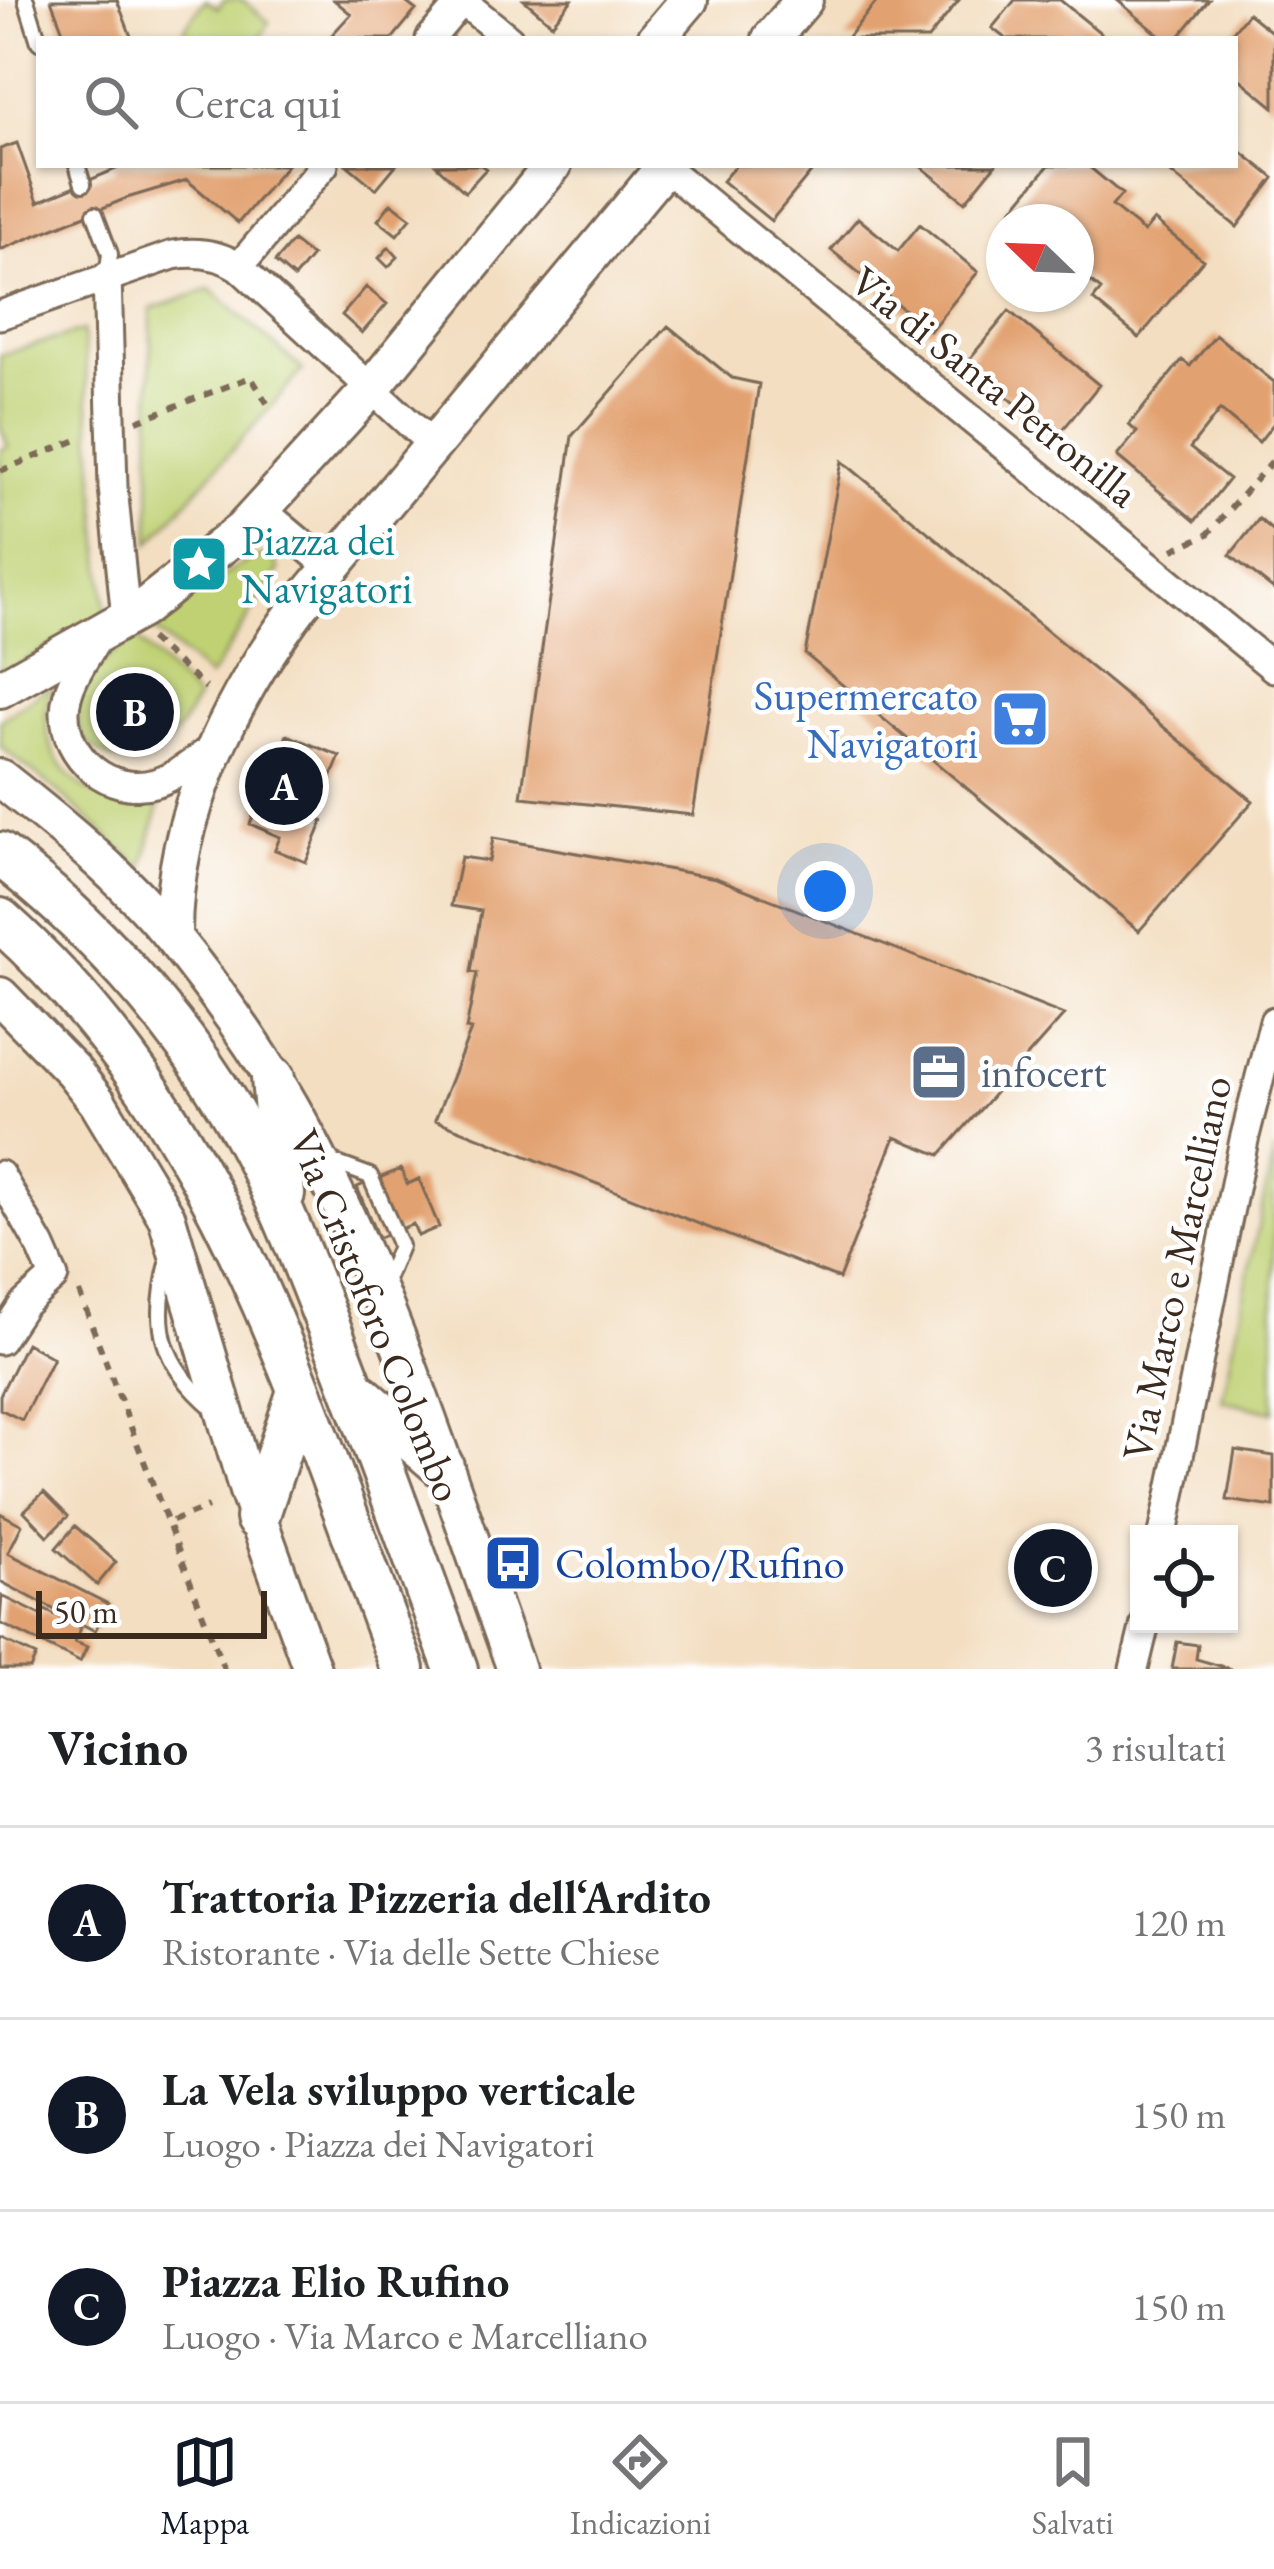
<!DOCTYPE html>
<html lang="it">
<meta charset="utf-8">
<style>
:root{--surface:#fff;--page:#f6f6f6;--text:#202124;--muted:#757577;--line:#e0e0e0;--accent:#111827}
body{margin:0;font-family:"EB Garamond",serif;background:var(--page);color:var(--text)}
.controls{position:absolute;right:36px;bottom:36px;display:grid;overflow:hidden;border-radius:0px;box-shadow:0 3px 9px #0004}
.controls button{width:108px;height:108px;display:grid;place-items:center;padding:0;border:0;border-bottom:3px solid var(--line);background:var(--surface);color:var(--text);font:60px sans-serif}
.compass{position:absolute;left:986px;top:204px;width:108px;height:108px;border-radius:50%;background:var(--surface);box-shadow:0 3px 9px #0004;rotate:293deg}
.scale{position:absolute;left:36px;bottom:30px;width:231px;box-sizing:border-box;padding-left:12px;border:6px solid #3b2a1e;border-top:0;font-size:33px;line-height:42px;white-space:nowrap;color:#3b2a1e;-webkit-text-stroke:9px #fff;paint-order:stroke}
.you{position:absolute;left:825px;top:891px;width:42px;height:42px;margin:-30px;border:9px solid #fff;border-radius:50%;background:#1a73e8;box-shadow:0 0 0 18px #1a73e833}
.badge{display:grid;place-items:center;width:78px;height:78px;border-radius:50%;background:var(--accent);color:#fff;font-size:39px;font-weight:700}
.pin{position:absolute;translate:-50% -50%;border:6px solid #fff;box-shadow:0 3px 12px #0006}
.list{margin:0;padding:0;list-style:none}
h2{display:flex;justify-content:space-between;align-items:center;height:156px;margin:0;padding:0 48px;font-size:51px}
h2 small{font-size:39px;font-weight:400;color:var(--muted)}
.list li{display:grid;grid-template-columns:78px 1fr auto;gap:36px;align-items:center;box-sizing:border-box;height:192px;padding:0 48px;border-top:3px solid var(--line)}
.list b{display:block;font-size:45px;white-space:nowrap}
.list p{margin:0;font-size:39px;white-space:nowrap;color:var(--muted)}
.list em{font-size:39px;font-style:normal;color:var(--muted)}
.icon{flex:none;width:66px;height:66px;fill:none;stroke:currentColor;stroke-width:2;stroke-linecap:round;stroke-linejoin:round}
.map{position:relative;flex:none;width:1274px;height:1669px;overflow:hidden}
.search{position:absolute;background:var(--surface);box-shadow:0 3px 9px #0004;left:36px;right:36px;top:36px;height:132px;display:flex;align-items:center;gap:30px;box-sizing:border-box;padding:0 42px;border-radius:0px;color:var(--muted);font-size:45px}
.sheet{height:732px;background:var(--surface)}
nav{display:flex;justify-content:space-around;align-items:center;box-sizing:border-box;height:168px;border-top:3px solid var(--line);background:var(--surface);font-size:33px;color:var(--muted)}
nav a{display:grid;justify-items:center;gap:6px}
nav .on{color:var(--accent)}
.map>svg:first-child{display:block}
</style>
<div class="map">
<svg width="1274" height="1669" viewBox="0 0 1274 1669">
<rect width="100%" height="100%" fill="#fff"/>
<filter id="ink" filterUnits="userSpaceOnUse"><feTurbulence type="fractalNoise" baseFrequency=".00833" numOctaves="2"/><feDisplacementMap in="SourceGraphic" scale="24" xChannelSelector="R" yChannelSelector="G"/><feConvolveMatrix kernelMatrix="1 2 1 2 8 2 1 2 1" color-interpolation-filters="sRGB"/></filter>
<filter id="wash" filterUnits="userSpaceOnUse"><feTurbulence type="fractalNoise" baseFrequency=".004" numOctaves="4" result="noise"/><feDisplacementMap in="SourceGraphic" scale="48" xChannelSelector="R" yChannelSelector="G"/><feGaussianBlur stdDeviation="2.7" result="paint"/><feColorMatrix in="noise" values="0 0 0 0 0 0 0 0 0 0 0 0 0 0 0 0 0 1.4 0 .05"/><feComposite in="paint" operator="in"/></filter>
<g filter="url(#wash)">
<rect width="100%" height="100%" fill="#f3dec1"/>
<path fill="#bfd173" stroke="#7d7e48" stroke-width="3" d="M205,0l13,8 6,-8h19l26,22 -9,17h-72l-3,-12z
M210,289l93,81 -153,173 1,-234z
M83,331l23,284 -106,60v-225l8,-4 -8,-21v-70z
M265,556l9,3 5,11 -70,108 -62,-55 104,-64z
M135,637l62,62c-12,19 -25,48 -46,59 -27,14 -71,-8 -74,-39 -2,-35 32,-65 58,-82z
M53,684c-29,68 38,141 109,109l-19,76 -86,-78 -57,-45v-26z
M1274,1150v262l-52,-12z"/>
<g id="blocks">
<path fill="#e2a170" d="M51,0h66l15,39h-66z
M334,0h69l13,10 -24,29h-64l23,-25z
M524,0h48l-20,24z
M878,0h81l-31,39h-82z
M1015,0h45l48,39h-102l-14,-11z
M1117,0h92l-32,39h-13z
M1248,13l26,21v73l-39,-32v-36h-8z
M17,143l21,59 78,-33 -2,-4h173l-49,58 -51,-43 -60,18 -127,52v-101z
M1235,147l39,31 -37,49 -76,-62h74z
M347,165h49l-20,24z
M436,165h45l5,4 -21,23z
M736,165h81l-46,56 -49,-40z
M919,165h76l-30,37z
M1049,165h38l35,29 -10,12 32,26 10,-12 49,40 -64,78 -46,-38 8,-10 -25,-20v-48h-74z
M391,203l20,15 -14,17 -19,-15z
M858,218l40,33 22,-27 58,48 -48,59 -99,-81z
M293,241l19,15 -18,22 -19,-16z
M389,247l9,10 -10,10 -9,-9z
M366,287l21,17 -25,29 -20,-18z
M1009,311l90,74 -42,52 -91,-74z
M668,326l64,52 27,6 -66,431 -172,-18 51,-361z
M1216,335l58,47v41l-15,19 -39,-32 -30,38 39,31 -34,42 -78,-65 20,-24 -8,-7 53,-65 8,6z
M842,461l411,340 -114,130 -334,-277z
M1259,519l15,13v58l-44,-35z
M287,735l53,21 -25,61 8,4 -17,41 -31,-12 5,-13 -30,-13z
M493,838l223,40 348,137 -124,140 -45,-18 -56,142 -404,-159 36,-90 -5,-1 11,-56 -6,-1 10,-61 -30,-5 10,-49 28,4z
M401,1169l6,15 12,-5 20,48 -21,9 -5,-12 -35,14 -21,-51z
M26,1343l27,15 -31,62 -22,-11v-14z
M1235,1450l39,6v51l-47,-7z
M44,1492l24,24 -20,20 -24,-25z
M0,1513l22,12 -14,28 100,51 -13,27 -95,-50z
M75,1526l41,36 -19,23 -41,-37z
M2,1596l39,19 2,-6 38,19 -6,14 12,5 -7,15 -80,-39z
M0,1639l36,17 -6,13h-30z
M1177,1642l21,3 -2,14 35,10h-59z"/>
</g>
</g>
<g filter="url(#ink)">
<use href="#blocks" fill-opacity="0" stroke="#7b6957" stroke-width="3"/>
<g fill="none" stroke-linecap="round" stroke-linejoin="round">
<defs>
<path id="service" d="M26,0l13,42
M77,165l6,19
M95,214l15,40 -3,22
M324,1159l46,17 30,70 -17,41
M169,1259c-18,67 -8,105 45,150"/>
<path id="minor" d="M461,0l48,39
M430,39l32,-38
M662,165l612,503
M239,267l85,-102
M107,276l6,211 13,132
M0,315l173,-60c23,-4 46,-1 66,12l195,179
M262,510l69,58
M100,634c-13,23 -34,49 -35,77 -1,47 45,85 90,72 24,-7 44,-26 64,-40
M0,1175l41,72 13,30 -31,28 -23,35
M1163,1534l81,-394 30,-119
M1134,1669l11,-45"/>
<path id="secondary" d="M656,39l33,-39
M771,39l33,-39
M0,689l142,-80 101,-80 127,-139 183,-225
M0,778c61,48 125,100 174,161 49,61 96,127 132,196 89,168 145,356 210,534
M173,937c-1,-120 57,-239 128,-333l365,-439
M0,996l73,75 25,32 69,115 81,273 64,178"/>
<path id="primary" d="M0,854c90,70 172,158 231,257 42,70 71,147 101,224 43,111 83,223 124,334
M0,920c225,201 300,477 403,749
M273,1078l10,116
M358,1393l84,73
M257,1518l41,-124"/>
</defs>
<use href="#service" stroke="#7b6957" stroke-width="20"/>
<use href="#minor" stroke="#7b6957" stroke-width="33"/>
<use href="#secondary" stroke="#7b6957" stroke-width="42"/>
<use href="#primary" stroke="#7b6957" stroke-width="48"/>
<path stroke="#7b6957" stroke-width="6" stroke-dasharray="9 9" stroke-linecap="butt" d="M137,421l114,-44 19,31
M0,471l82,-33
M1173,550l35,-16 66,-75
M150,639l56,49
M79,1292l145,377
M172,1521l36,-14"/>
<use href="#service" stroke="#fff" stroke-width="14"/>
<use href="#minor" stroke="#fff" stroke-width="27"/>
<use href="#secondary" stroke="#fff" stroke-width="36"/>
<use href="#primary" stroke="#fff" stroke-width="42"/>
</g>
</g>
<defs>
<symbol id="sight-square" viewBox="-11 -11 22 22"><rect x="-9" y="-9" width="18" height="18" rx="4" fill="#0f9aa8" stroke="#fff"/><path d="M0-6L1.8-2.2L6-1.7L2.9 1.2L3.7 5.4L0 3.3L-3.7 5.4L-2.9 1.2L-6-1.7L-1.8-2.2Z" fill="#fff"/></symbol>
<symbol id="supermarket-square" viewBox="-11 -11 22 22"><rect x="-9" y="-9" width="18" height="18" rx="4" fill="#3f7fe0" stroke="#fff"/><path d="M-6-5.5h2.5l.6 2H6L4.5 2H-2.5L-4.4-4H-6ZM-1.5 3.2a1.3 1.3 0 1 0 .1 0ZM3 3.2a1.3 1.3 0 1 0 .1 0Z" fill="#fff"/></symbol>
<symbol id="office-square" viewBox="-11 -11 22 22"><rect x="-9" y="-9" width="18" height="18" rx="4" fill="#5c6f8a" stroke="#fff"/><path d="M-6-3h4V-5.5h4V-3h4V5H-6ZM-1-4.5V-3h2v-1.5ZM-6 0V1H6V0Z" fill="#fff"/></symbol>
<symbol id="bus-square" viewBox="-11 -11 22 22"><rect x="-9" y="-9" width="18" height="18" rx="4" fill="#1a4fb4" stroke="#fff"/><path d="M-5-6H5V4H4V6H2V4H-2V6H-4V4H-5ZM-3.5-4V0h7V-4ZM-3.5 1.2v1.5H-2V1.2ZM2 1.2v1.5H3.5V1.2Z" fill="#fff"/></symbol>
</defs>
<g fill-rule="evenodd">
<use href="#sight-square" x="166" y="531" width="66" height="66"/>
<use href="#supermarket-square" x="987" y="686" width="66" height="66"/>
<use href="#office-square" x="906" y="1039" width="66" height="66"/>
<use href="#bus-square" x="480" y="1530" width="66" height="66"/>
</g>
<g text-anchor="middle" stroke-width="9" stroke-linejoin="round" paint-order="stroke">
<g font-size="42" fill="#3b2a1e" stroke="#fff">
<text transform="translate(995 386) rotate(39)" y="15">Via di Santa Petronilla</text>
<text transform="translate(1176 1268) rotate(-78)" y="15">Via Marco e Marcelliano</text>
<text transform="translate(377 1315) rotate(68)" y="15">Via Cristoforo Colombo</text>
</g>
<g font-size="42" fill="#0d838f" stroke="#fff" text-anchor="start">
<text x="241" y="555">Piazza dei<tspan x="241" dy="48">Navigatori</tspan></text>
</g>
<g font-size="42" fill="#366cbe" stroke="#fff" text-anchor="end">
<text x="978" y="710">Supermercato<tspan x="978" dy="48">Navigatori</tspan></text>
</g>
<g font-size="42" fill="#4e5e75" stroke="#fff" text-anchor="start">
<text x="981" y="1087">infocert</text>
</g>
<g font-size="42" fill="#164399" stroke="#fff" text-anchor="start">
<text x="555" y="1578">Colombo/Rufino</text>
</g>
</g>
</svg>
<div class="controls">
<button><svg class="icon" aria-label="locate" viewBox="0 0 24 24"><circle cx="12" cy="12" r="6"/><path d="M12 2v4M12 18v4M2 12h4M18 12h4"/></svg></button>
</div>
<svg class="compass" viewBox="-18 -18 36 36"><path d="M0-13l5 13h-10z" fill="#e53935"/><path d="M0 13l5-13h-10z" fill="#757577"/></svg>
<div class="scale">50 m</div>
<div class="you"></div>
<div class="pin badge" style="left:284px;top:786px">A</div>
<div class="pin badge" style="left:135px;top:712px">B</div>
<div class="pin badge" style="left:1053px;top:1568px">C</div>
<div class="search"><svg class="icon" aria-label="search" viewBox="0 0 24 24"><circle cx="10" cy="10" r="6"/><path d="M15 15l6 6"/></svg>Cerca qui</div>
</div>
<section class="sheet">
<h2>Vicino<small>3 risultati</small></h2>
<ul class="list">
<li><span class="badge">A</span><div><b>Trattoria Pizzeria dell‘Ardito</b><p>Ristorante · Via delle Sette Chiese</p></div><em>120 m</em></li>
<li><span class="badge">B</span><div><b>La Vela sviluppo verticale</b><p>Luogo · Piazza dei Navigatori</p></div><em>150 m</em></li>
<li><span class="badge">C</span><div><b>Piazza Elio Rufino</b><p>Luogo · Via Marco e Marcelliano</p></div><em>150 m</em></li>
</ul>
</section>
<nav>
<a class="on"><svg class="icon" aria-label="map" viewBox="0 0 24 24"><path d="M3 6l6-2 6 2 6-2v14l-6 2-6-2-6 2zM9 4v14M15 6v14"/></svg>Mappa</a>
<a><svg class="icon" aria-label="directions" viewBox="0 0 24 24"><path d="M12 3l9 9-9 9-9-9zM9 14v-3h6M13 9l2 2-2 2"/></svg>Indicazioni</a>
<a><svg class="icon" aria-label="saved" viewBox="0 0 24 24"><path d="M7 4h10v16l-5-4-5 4z"/></svg>Salvati</a>
</nav>
